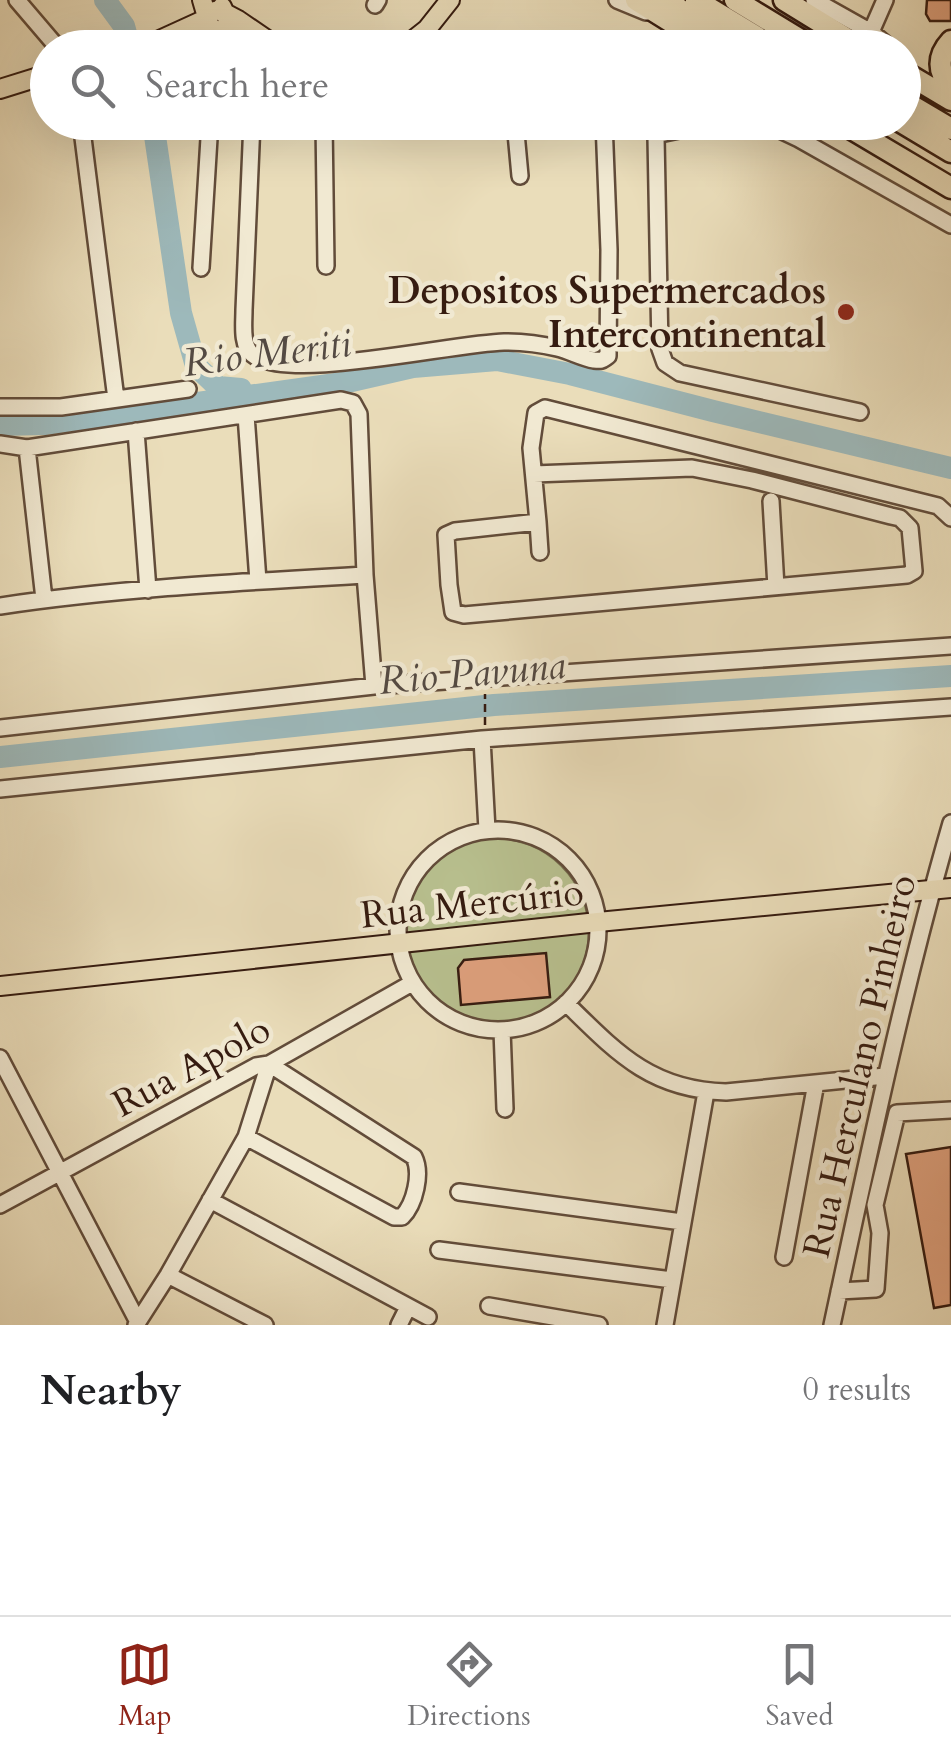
<!DOCTYPE html>
<meta charset="utf-8">
<style>
:root{--surface:#fff;--page:#f2f2f2;--text:#202124;--muted:#757577;--line:#e0e0e0;--accent:#8f2418}
body{margin:0;font-family:Cardo,serif;background:var(--page);color:var(--text)}
.list{margin:0;padding:0;list-style:none}
h2{display:flex;justify-content:space-between;align-items:center;height:130px;margin:0;padding:0 40px;font-size:42px}
h2 small{font-size:32px;font-weight:400;color:var(--muted)}
.icon{flex:none;width:55px;height:55px;fill:none;stroke:currentColor;stroke-width:2;stroke-linecap:round;stroke-linejoin:round}
.map{position:relative;flex:none;width:951px;height:1325px;overflow:hidden}
.search{position:absolute;background:var(--surface);box-shadow:0 10px 40px #0002;left:30px;right:30px;top:30px;height:110px;display:flex;align-items:center;gap:25px;box-sizing:border-box;padding:0 35px;border-radius:55px;color:var(--muted);font-size:38px}
.sheet{height:290px;background:var(--surface)}
nav{display:flex;justify-content:space-around;align-items:center;box-sizing:border-box;height:140px;border-top:2px solid var(--line);background:var(--surface);font-size:28px;color:var(--muted)}
nav a{display:grid;justify-items:center;gap:5px}
nav .on{color:var(--accent)}
.map>svg:first-child{display:block}
</style>
<div class="map">
<svg width="951" height="1325" viewBox="0 0 951 1325">
<rect width="100%" height="100%" fill="#eaddba"/>
<filter id="stains"><feTurbulence type="fractalNoise" baseFrequency=".002" numOctaves="4"/><feColorMatrix values="0 0 0 0 .2 0 0 0 0 .09 0 0 0 0 .02 0 0 0 .5 -.17"/></filter>
<radialGradient id="worn" r=".72"><stop offset=".6" stop-color="#630" stop-opacity="0"/><stop offset="1" stop-color="#630" stop-opacity=".3"/></radialGradient>
<path fill="#b8c08f" stroke="#766e50" stroke-width="2.5" d="M401 932a94 94 0 1 1 188 0a94 94 0 1 1-188 0Z"/>
<g fill="none" stroke-linecap="round" stroke-linejoin="round">
<path stroke="#9db9bb" stroke-width="22" d="M105,0l19,26 6,22
M151,122l4,14 26,177 15,53 22,21 23,2
M0,425l45,-1 298,-41 70,-16 84,-7 73,14 143,37 238,57
M0,757l494,-52 457,-29"/>
</g>
<path fill="#dfa17e" stroke="#351b10" stroke-width="2.5" d="M927,0h24v21h-21l-4,-7z
M546,953l4,44 -89,8 -3,-37 6,-8z
M951,1147v158l-17,3 -28,-154z"/>
<g fill="none" stroke-linecap="round" stroke-linejoin="round">
<defs>
<path id="minor" d="M17,0l41,48
M617,0l29,12
M814,0l57,32 19,16
M375,5l3,-5
M871,32l14,-32
M81,122l35,277
M252,122l-8,188c0,14 -3,35 8,44 33,29 202,-11 252,-12 17,0 36,2 53,6 13,3 25,10 37,12 9,1 8,0 14,-4l1,-106 -5,-128
M324,122l2,144
M515,122l5,54
M201,268l9,-146
M0,407h61l127,-18
M860,412l-180,-39 -15,-10 -5,-14 -4,-212 4,-3 48,-10 72,6 19,9 152,86
M246,415l12,166
M136,431l12,159
M0,444l27,4 314,-48 12,3 6,11 6,161 9,111
M27,448l17,151
M534,474l158,-6 60,12 139,36 9,2 10,10 4,43 -7,4 -443,40 -11,-3 -4,-27 -3,-50 9,-4 83,-9 -7,-74 5,-35 9,-5 393,98 13,12
M771,501l5,86
M538,522l2,30
M0,606c120,-18 243,-24 365,-31
M0,728l374,-42 577,-40
M482,739l5,91
M0,789l482,-50 469,-32
M398 930a100 100 0 1 1 200 0a100 100 0 1 1-200 0Z
M566,1003c51,50 85,87 160,89l159,-16
M502,1030l3,79
M0,1058l138,264
M246,1137l148,80h8c13,-13 20,-44 12,-60l-145,-93
M459,1192l223,30
M210,1200l218,117
M0,1205l256,-139 13,-2 143,-81
M439,1250l233,30
M784,1257l32,-174
M168,1275l97,50
M839,1291l37,-2 4,-56 -5,-28 22,-92 54,-3
M489,1306l110,19
M136,1325l32,-50 78,-138 23,-73
M399,1325l9,-18
M665,1325l41,-233
M832,1325c36,-168 71,-336 119,-502"/>
<path id="major" d="M202,0l7,24 4,6 54,16
M151,44l57,-26 4,-6 7,-2 19,10 41,28
M139,48c25,-7 76,-2 90,-26l-7,-15
M403,48l24,-19 23,-29
M0,89l48,-15
M0,986l598,-64 353,-34"/>
<path id="highway" d="M636,0l77,48
M665,0l76,48
M696,0l79,48
M735,0l79,48
M784,0l78,48
M951,41c-14,15 -14,31 0,45
M904,72l47,28
M904,101l47,28
M840,122l111,66
M901,122l50,30"/>
</defs>
<use href="#minor" stroke="#624c3a" stroke-width="20"/>
<use href="#major" stroke="#351b10" stroke-width="22"/>
<use href="#highway" stroke="#351b10" stroke-width="25"/>
<path stroke="#351b10" stroke-width="2.5" stroke-dasharray="8 5" stroke-linecap="butt" d="M485,725v-31"/>
<use href="#minor" stroke="#f1e9d2" stroke-width="15"/>
<use href="#major" stroke="#eaddba" stroke-width="18"/>
<use href="#highway" stroke="#eaddba" stroke-width="20"/>
</g>
<circle fill="#8f2418" stroke="#f1e9d2" stroke-width="4" cx="846" cy="312" r="10"/>
<g text-anchor="middle" stroke-width="9" stroke-linejoin="round" paint-order="stroke">
<g font-size="38" font-weight="bold" fill="#351b10" stroke="#f1e9d2" text-anchor="end">
<text x="826" y="303">Depositos Supermercados<tspan x="826" dy="44">Intercontinental</tspan></text>
</g>
<g font-size="38" fill="#351b10" stroke="#f1e9d2">
<text transform="translate(472 903) rotate(-6)" y="13">Rua Mercúrio</text>
<text transform="translate(191 1066) rotate(-28)" y="13">Rua Apolo</text>
<text transform="translate(859 1066) rotate(-77)" y="13">Rua Herculano Pinheiro</text>
</g>
<g font-size="40" font-style="italic" fill="#544a43" stroke="#f1e9d2">
<text transform="translate(267 352) rotate(-7)" y="14">Rio Meriti</text>
<text transform="translate(472 672) rotate(-5)" y="14">Rio Pavuna</text>
</g>
</g>
<rect width="100%" height="100%" filter="url(#stains)"/>
<rect width="100%" height="100%" fill="url(#worn)"/>
</svg>
<div class="search"><svg class="icon" aria-label="search" viewBox="0 0 24 24"><circle cx="10" cy="10" r="6"/><path d="M15 15l6 6"/></svg>Search here</div>
</div>
<section class="sheet">
<h2>Nearby<small>0 results</small></h2>
<ul class="list">
</ul>
</section>
<nav>
<a class="on"><svg class="icon" aria-label="map" viewBox="0 0 24 24"><path d="M3 6l6-2 6 2 6-2v14l-6 2-6-2-6 2zM9 4v14M15 6v14"/></svg>Map</a>
<a><svg class="icon" aria-label="directions" viewBox="0 0 24 24"><path d="M12 3l9 9-9 9-9-9zM9 14v-3h6M13 9l2 2-2 2"/></svg>Directions</a>
<a><svg class="icon" aria-label="saved" viewBox="0 0 24 24"><path d="M7 4h10v16l-5-4-5 4z"/></svg>Saved</a>
</nav>
